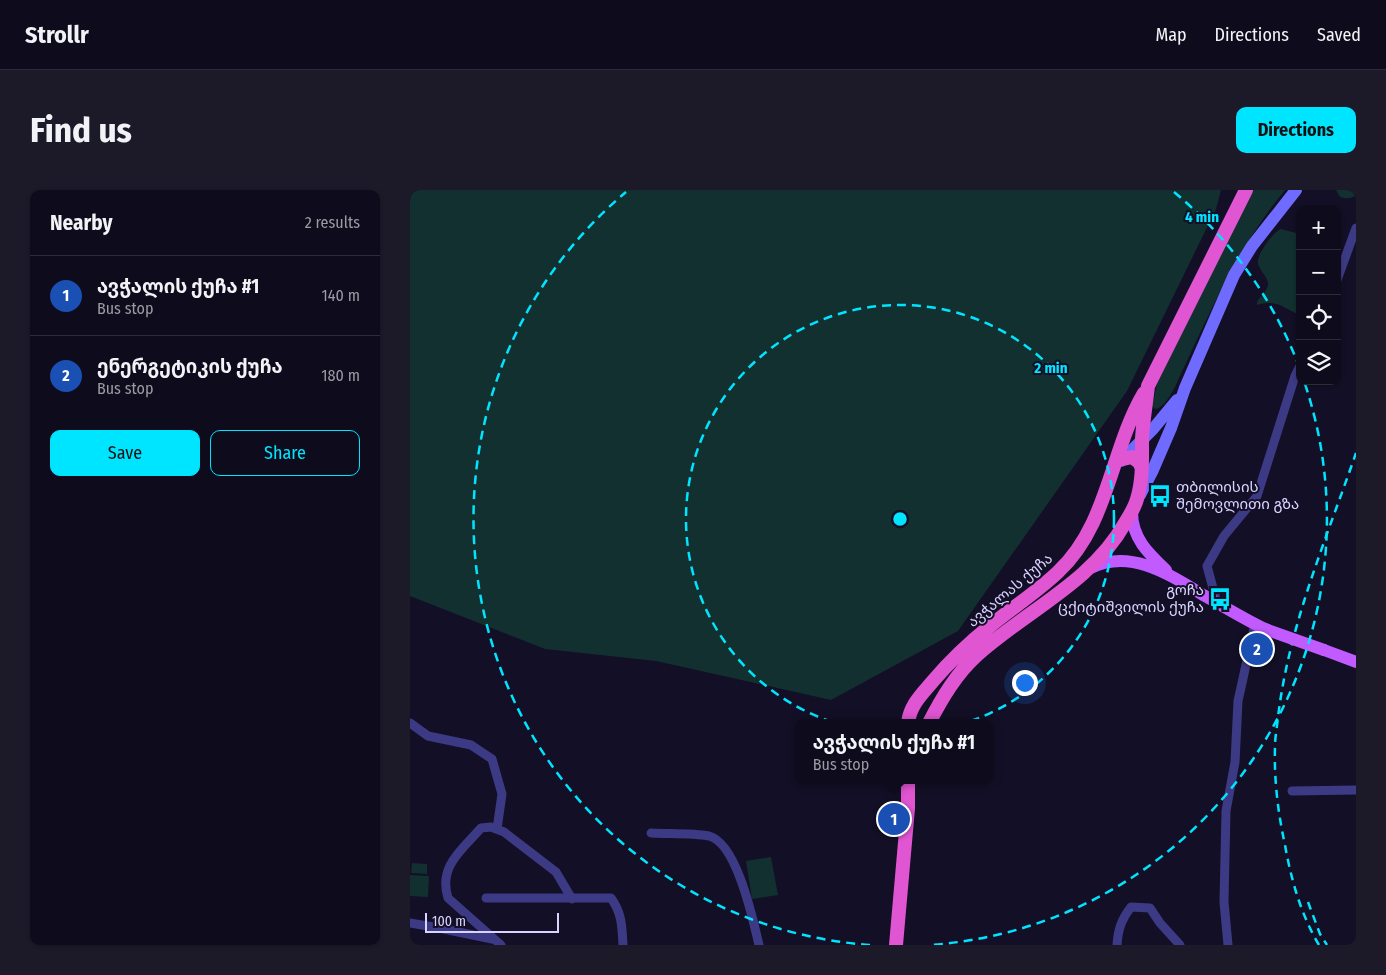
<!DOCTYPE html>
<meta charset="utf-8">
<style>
:root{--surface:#0e0b1c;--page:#1c1929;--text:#f1f3f6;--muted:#9b9ba3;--line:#2e2b3b;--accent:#00e5ff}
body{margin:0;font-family:"Fira Sans Condensed","Noto Sans Georgian",sans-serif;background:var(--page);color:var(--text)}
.controls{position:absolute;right:15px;top:15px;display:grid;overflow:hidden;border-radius:10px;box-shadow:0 1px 4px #0004}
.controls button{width:45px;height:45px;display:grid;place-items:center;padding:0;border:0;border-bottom:1px solid var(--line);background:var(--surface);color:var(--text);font:25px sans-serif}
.scale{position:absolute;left:15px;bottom:12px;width:134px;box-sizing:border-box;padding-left:5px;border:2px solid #d9d4ff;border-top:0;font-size:14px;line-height:18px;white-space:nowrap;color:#d9d4ff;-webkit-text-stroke:4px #130f26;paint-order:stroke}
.you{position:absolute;left:614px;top:492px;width:18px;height:18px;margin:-12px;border:4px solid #fff;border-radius:50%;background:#1a73e8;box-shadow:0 0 0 8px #1a73e833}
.badge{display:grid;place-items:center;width:32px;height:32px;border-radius:50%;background:var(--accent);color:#fff;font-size:16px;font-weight:700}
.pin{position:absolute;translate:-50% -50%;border:2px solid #fff;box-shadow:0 1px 5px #0006}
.popup{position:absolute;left:385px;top:529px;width:198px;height:65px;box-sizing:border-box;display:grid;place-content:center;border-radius:10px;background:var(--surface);filter:drop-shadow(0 1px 4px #0005);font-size:16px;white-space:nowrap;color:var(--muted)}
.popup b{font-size:19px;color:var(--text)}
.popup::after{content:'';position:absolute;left:50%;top:100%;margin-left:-10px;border:10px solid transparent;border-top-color:var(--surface)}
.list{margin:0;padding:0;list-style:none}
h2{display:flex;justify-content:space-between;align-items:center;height:65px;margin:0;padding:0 20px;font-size:21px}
h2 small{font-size:16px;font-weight:400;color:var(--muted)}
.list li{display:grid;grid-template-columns:32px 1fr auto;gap:15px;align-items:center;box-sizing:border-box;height:80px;padding:0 20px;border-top:1px solid var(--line)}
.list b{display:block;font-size:19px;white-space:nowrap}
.list p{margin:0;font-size:16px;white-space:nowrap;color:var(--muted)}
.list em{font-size:16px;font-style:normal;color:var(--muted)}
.actions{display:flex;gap:10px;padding:15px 20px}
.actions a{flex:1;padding:11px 0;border:1px solid var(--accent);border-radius:10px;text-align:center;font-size:18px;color:var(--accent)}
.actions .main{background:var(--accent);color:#111}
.icon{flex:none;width:28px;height:28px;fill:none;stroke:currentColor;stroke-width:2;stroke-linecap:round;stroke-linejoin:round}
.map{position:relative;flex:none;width:946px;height:755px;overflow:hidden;border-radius:10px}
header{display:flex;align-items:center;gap:30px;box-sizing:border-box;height:70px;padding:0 25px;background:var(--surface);border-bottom:1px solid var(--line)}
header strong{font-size:24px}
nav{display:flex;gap:28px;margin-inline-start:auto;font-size:18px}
.intro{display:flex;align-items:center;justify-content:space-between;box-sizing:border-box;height:120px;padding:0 30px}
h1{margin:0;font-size:35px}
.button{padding:12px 22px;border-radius:10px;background:var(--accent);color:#111;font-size:18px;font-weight:700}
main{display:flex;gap:30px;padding:0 30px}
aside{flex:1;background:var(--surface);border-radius:10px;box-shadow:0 1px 4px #0004}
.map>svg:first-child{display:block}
</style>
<header>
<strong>Strollr</strong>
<nav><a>Map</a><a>Directions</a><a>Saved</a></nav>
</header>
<div class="intro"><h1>Find us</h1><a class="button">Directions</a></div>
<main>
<aside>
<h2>Nearby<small>2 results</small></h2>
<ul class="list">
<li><span class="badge" style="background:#1a4fb4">1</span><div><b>ავჭალის ქუჩა #1</b><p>Bus stop</p></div><em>140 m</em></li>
<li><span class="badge" style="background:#1a4fb4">2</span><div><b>ენერგეტიკის ქუჩა</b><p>Bus stop</p></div><em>180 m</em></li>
</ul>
<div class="actions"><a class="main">Save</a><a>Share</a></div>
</aside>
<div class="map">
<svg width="946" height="755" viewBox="0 0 946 755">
<rect width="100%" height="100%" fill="#130f26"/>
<path fill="#12302f" d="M0,0h811l-5,19 -89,182 -169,240 -127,69 -175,-39 -111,-12 -135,-53z
M840,0h35c-43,52 -71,113 -99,173 -6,11 -17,45 -31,46l-3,-3 5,-22z
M926,0h20v5c-5,4 -9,4 -16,2z
M871,39l19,5v81c-17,-7 -23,-16 -43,-10v-3c3,-5 10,-11 11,-17 1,-7 -8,-14 -10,-21 -2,-9 15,-32 23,-35z
M361,667l7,38 -26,4 -6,-38z
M2,673l15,1v10l-16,-1z
M0,685l19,1 -1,21 -18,-1z"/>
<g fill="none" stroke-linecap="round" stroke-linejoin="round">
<path stroke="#3d3a85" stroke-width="9" d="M927,90l19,-52
M807,413l-10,-37 17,-30 33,-40 38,-120 5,-10
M0,533l18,13 43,9 21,14 10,35 -5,35
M882,601l64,-1
M241,643c17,1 41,0 58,3 28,7 44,84 50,109
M76,708h125c11,15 11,29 12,47
M0,733l29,5 53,11
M91,755l-53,-47c-10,-32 14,-48 33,-70l10,-1 13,5 52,40 16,27
M707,755c1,-15 4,-25 14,-38l19,1 10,15 20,22
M818,755l-4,-43 2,-91 9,-49 3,-61 17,-77"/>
<path stroke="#6f6bff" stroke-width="12" d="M711,271l32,-32 24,-29
M730,305l12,-23 19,-44 14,-40 49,-113 18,-29 44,-56"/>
<path stroke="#c25bff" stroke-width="12" d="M722,322c0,26 16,41 34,58
M681,378c40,-20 79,7 114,28 20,11 39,23 60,33
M914,460l32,12"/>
<path stroke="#e055d1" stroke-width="14" d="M713,269l9,-2 7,5 3,6
M498,533c2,-18 14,-29 25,-42 17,-20 36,-38 57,-55 22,-18 47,-34 68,-54 51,-48 52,-121 86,-179
M519,533c13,-25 27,-49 48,-68 49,-44 115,-73 148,-132 5,-8 10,-16 12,-24 6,-19 5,-40 5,-60 1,-18 4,-35 6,-53l98,-196
M486,755l12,-137v-28"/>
<path stroke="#00e5ff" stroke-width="2.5" stroke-dasharray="8 6" stroke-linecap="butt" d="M898,712l12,32 7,11
M909,755c-18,-30 -28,-66 -34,-100 -7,-32 -11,-65 -10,-98 0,-10 2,-20 3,-30 11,-92 48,-177 78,-264"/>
<path stroke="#c25bff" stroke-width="12" d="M855,439l59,21"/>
</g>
<g fill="none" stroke="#00e5ff" stroke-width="2.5" stroke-dasharray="9 6">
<circle cx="490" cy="329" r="214"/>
<path d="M460 755A427 427 0 0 1 216 2M764 2A427 427 0 0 1 889 176M895 194A427 427 0 0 1 520 755"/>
</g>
<defs>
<symbol id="bus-bare" viewBox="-9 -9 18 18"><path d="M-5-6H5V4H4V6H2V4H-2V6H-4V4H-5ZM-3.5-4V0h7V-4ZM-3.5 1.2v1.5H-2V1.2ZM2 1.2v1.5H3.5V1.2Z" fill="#00e5ff" stroke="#130f26" stroke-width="2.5" paint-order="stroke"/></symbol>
</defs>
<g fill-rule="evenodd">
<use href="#bus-bare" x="734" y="290" width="32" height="32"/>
<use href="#bus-bare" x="794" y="393" width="32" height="32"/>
</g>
<g text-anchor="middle" stroke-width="4" stroke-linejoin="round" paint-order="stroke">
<g font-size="15" fill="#d9d4ff" stroke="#130f26" text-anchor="start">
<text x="766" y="302">თბილისის<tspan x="766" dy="17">შემოვლითი გზა</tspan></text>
<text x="794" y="405" text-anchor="end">გოჩა<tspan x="794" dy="17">ცქიტიშვილის ქუჩა</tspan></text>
</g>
<g font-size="15" fill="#d9d4ff" stroke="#130f26">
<text transform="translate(600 400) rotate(-40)" y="5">ავჭალას ქუჩა</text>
</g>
</g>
<circle cx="490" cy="329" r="8" fill="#00e5ff" stroke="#130f26" stroke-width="2.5"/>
<g font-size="15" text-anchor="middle" font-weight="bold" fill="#00e5ff" stroke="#130f26" stroke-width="4" stroke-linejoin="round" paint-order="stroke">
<text x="792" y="32">4 min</text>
<text x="641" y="183">2 min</text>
</g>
</svg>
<div class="controls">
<button>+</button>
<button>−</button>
<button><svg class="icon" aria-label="locate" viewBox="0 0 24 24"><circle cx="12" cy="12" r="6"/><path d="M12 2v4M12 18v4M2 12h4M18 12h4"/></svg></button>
<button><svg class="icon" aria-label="layers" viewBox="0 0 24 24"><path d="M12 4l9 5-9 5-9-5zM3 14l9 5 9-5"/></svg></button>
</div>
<div class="scale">100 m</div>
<div class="you"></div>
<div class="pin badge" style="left:484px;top:629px;background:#1a4fb4">1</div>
<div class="popup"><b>ავჭალის ქუჩა #1</b>Bus stop</div>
<div class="pin badge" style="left:847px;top:459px;background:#1a4fb4">2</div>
</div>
</main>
